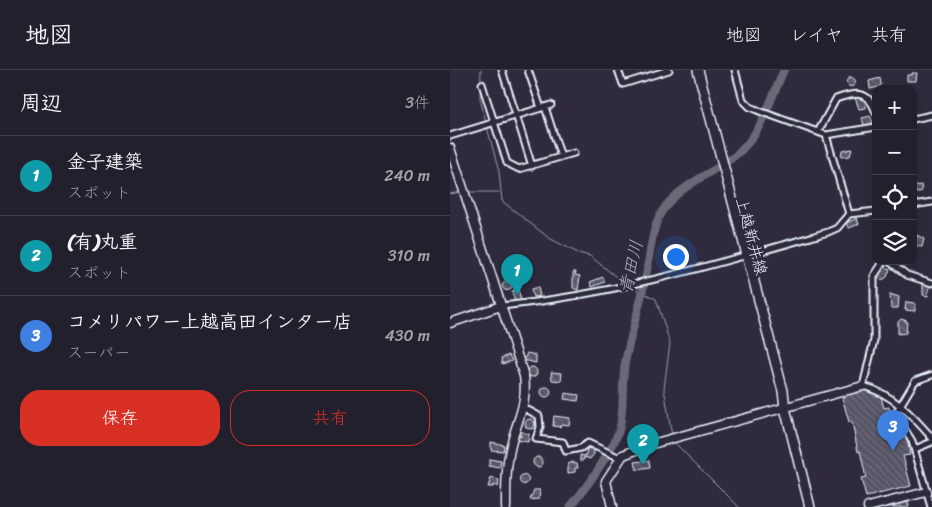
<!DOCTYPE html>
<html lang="ja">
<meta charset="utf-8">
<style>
:root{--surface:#23202e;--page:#2b2836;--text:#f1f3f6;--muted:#a3a3aa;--line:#403e4a;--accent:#d93025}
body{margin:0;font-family:Sriracha,"Klee One",sans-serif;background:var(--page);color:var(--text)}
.controls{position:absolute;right:15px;top:15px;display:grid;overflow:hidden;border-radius:10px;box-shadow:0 5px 20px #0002}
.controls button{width:45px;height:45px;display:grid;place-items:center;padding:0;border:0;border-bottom:1px solid var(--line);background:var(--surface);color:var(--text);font:25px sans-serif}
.you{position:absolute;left:225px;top:186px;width:18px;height:18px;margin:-12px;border:4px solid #fff;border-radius:50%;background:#1a73e8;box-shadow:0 0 0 8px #1a73e833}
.badge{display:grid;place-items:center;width:32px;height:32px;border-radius:50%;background:var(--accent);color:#fff;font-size:16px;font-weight:700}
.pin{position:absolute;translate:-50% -41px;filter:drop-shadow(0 1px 2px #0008)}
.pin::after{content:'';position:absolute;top:26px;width:18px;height:15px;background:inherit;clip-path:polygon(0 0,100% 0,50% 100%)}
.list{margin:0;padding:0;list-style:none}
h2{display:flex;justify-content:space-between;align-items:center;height:65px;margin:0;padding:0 20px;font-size:21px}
h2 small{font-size:16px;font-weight:400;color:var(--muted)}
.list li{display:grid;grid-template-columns:32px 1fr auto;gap:15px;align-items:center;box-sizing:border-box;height:80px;padding:0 20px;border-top:1px solid var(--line)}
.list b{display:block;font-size:19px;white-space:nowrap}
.list p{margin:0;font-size:16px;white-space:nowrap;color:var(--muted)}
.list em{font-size:16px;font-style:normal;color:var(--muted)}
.actions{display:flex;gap:10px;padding:15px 20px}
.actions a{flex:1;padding:11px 0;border:1px solid var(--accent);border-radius:20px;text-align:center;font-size:18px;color:var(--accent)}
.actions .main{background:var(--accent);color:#fff}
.icon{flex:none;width:28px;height:28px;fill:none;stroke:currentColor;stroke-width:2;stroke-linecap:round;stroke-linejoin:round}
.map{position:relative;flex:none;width:482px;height:437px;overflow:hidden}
header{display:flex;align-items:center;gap:30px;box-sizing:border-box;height:70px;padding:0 25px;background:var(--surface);border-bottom:1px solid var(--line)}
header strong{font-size:24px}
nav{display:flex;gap:28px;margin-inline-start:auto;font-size:18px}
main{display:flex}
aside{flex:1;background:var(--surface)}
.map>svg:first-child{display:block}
</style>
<header>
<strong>地図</strong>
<nav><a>地図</a><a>レイヤ</a><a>共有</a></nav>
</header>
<main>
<aside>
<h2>周辺<small>3件</small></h2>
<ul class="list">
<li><span class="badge" style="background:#0f9aa8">1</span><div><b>金子建築</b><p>スポット</p></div><em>240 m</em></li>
<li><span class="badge" style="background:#0f9aa8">2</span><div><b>(有)丸重</b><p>スポット</p></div><em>310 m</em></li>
<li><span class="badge" style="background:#3f7fe0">3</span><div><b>コメリパワー上越高田インター店</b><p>スーパー</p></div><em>430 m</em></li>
</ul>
<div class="actions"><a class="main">保存</a><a>共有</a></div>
</aside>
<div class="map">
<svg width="482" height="437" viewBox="0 0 482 437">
<defs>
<pattern id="building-back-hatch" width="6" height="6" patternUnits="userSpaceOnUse" patternTransform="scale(1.25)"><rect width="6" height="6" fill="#575565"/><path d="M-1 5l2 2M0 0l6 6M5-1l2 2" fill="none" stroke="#6f6e7c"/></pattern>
</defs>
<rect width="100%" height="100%" fill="#2f2a3d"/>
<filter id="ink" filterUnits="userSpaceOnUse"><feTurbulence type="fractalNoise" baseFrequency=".02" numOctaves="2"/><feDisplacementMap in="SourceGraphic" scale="10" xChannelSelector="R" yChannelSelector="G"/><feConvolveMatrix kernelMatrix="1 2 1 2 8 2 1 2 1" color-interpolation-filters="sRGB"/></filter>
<g filter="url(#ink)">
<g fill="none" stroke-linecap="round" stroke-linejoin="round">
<path stroke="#9c9fab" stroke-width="1" d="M31,0l-1,28 6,25
M37,57l12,45 3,29 47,37 29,15 12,3 35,28
M18,122h31
M0,124l11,-2
M181,217l25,12 14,44 -6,45 8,48
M224,372l65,65"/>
<path stroke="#696978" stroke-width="8" d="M120,437c14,-16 43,-57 49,-77 6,-22 2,-45 6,-67 6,-32 17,-62 22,-93 3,-17 4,-35 11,-51 13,-31 53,-44 78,-64 25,-20 35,-57 48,-85"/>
</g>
<path fill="url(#building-back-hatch)" stroke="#e8f1f8" d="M462,3h5l-1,8h-9v-6h5z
M396.5 12a4.5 4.5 0 1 1 9 0a4.5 4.5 0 1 1-9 0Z
M430,8l1,7 -2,2 -9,2 -1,-8z
M408,26l7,1 1,11 -7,1 -4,-11z
M420,46l3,7 -9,2 -2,-7z
M402,79l-2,7 -9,1 1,-6z
M471,115l1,6 -9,3 1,-8z
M407,148l2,6 -10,4 -3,-5z
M467,165l7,4 -2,8 -7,-1z
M434,197l6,2 -3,8 -5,3 -5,-2z
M123,202h3l-1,3 5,1 -2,14 -5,-2z
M153,207l2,5 -13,5 -2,-5z
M52.5 216a4.5 4.5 0 1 1 9 0a4.5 4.5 0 1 1-9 0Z
M473,214l7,2 -2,10 -5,-1z
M88,217l2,9 -7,1 -2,-8z
M68,219l3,11 -6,2 -3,-11z
M440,224l9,3 -1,11h-7z
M456,232l9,1v8l-10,-1z
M451,249l6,2 -1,12 -8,1v-12z
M77,283l9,2v8l-12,-3z
M59,285l3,6 -10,3 -1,-6z
M77 302a5 5 0 1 1 10 0a5 5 0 1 1-10 0Z
M101,302l11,1 -1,8 -9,-1z
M91 322a5 5 0 1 1 10 0a5 5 0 1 1-10 0Z
M411,319l20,8 3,11 5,-1 5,24 8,-2 5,9 3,17 -7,1 8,30 -45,11 -5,-18 5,-1 -6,-27 -2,1 -6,-30h-3l-8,-28z
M115,323l14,2 -1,6 -14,-2z
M104,346l16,2 -1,7 -8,-1 -1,3 -7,-1z
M75 354a5 5 0 1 1 10 0a5 5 0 1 1-10 0Z
M68,361l11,3 -1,8 -13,-2 1,-4 5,1v-2h-3z
M41,372l13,3 -1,6 -12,-1z
M137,378l7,1v5l-4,5 -6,-2v3h-4v-5l6,1z
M83 392a5 5 0 1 1 10 0a5 5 0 1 1-10 0Z
M39,389l12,2 -1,7 -11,-2z
M199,390l1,8 -13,2 -2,-8z
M123,392l4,1 1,5h-3v4l-7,1v-9z
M69.5 410a4.5 4.5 0 1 1 9 0a4.5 4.5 0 1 1-9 0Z
M41,408l8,2 -1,7 -5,-2v2h-5z
M84,420h6l-1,9 -9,1z
M458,432l1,5h-24z"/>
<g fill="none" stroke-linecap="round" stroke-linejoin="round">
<defs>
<path id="street" d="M52,0l30,96
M78,0l13,38
M168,0l5,14 46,-14
M285,0l8,30 7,7 12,5 64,23 50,-8
M32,14l25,79 12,6 55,-16
M95,37l16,50
M463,49l19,-4
M368,62l18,-33c20,-7 33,-9 40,14
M376,65l23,79
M0,66l101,-31
M463,135l19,-3
M434,191l-10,15v64l-11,46c29,7 51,31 69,52
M439,191l18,14 25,8
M51,236c112,-11 219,-43 327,-74l9,-4 12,-14 27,-3
M74,338l15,8 1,11 -4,12 27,3 3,9 15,-3 7,-5 32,15
M465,379l17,-7
M481,437l-19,-66 -13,-21 -2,-9 18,-30 17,-6"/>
<path id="secondary" d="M0,78l74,228c4,27 -7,44 -13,69 -5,20 -5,41 -5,62
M0,253l51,-17
M162,437l-6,-26 17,-26 29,-11 211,-58
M418,437l58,-15"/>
<path id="primary" d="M248,0l85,321 2,17 25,99"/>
</defs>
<use href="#street" stroke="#e8f1f8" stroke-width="9"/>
<use href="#secondary" stroke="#e8f1f8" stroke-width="11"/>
<use href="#primary" stroke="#e8f1f8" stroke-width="12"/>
<use href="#street" stroke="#2f2a3d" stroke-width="5"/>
<use href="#secondary" stroke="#2f2a3d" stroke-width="8"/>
<use href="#primary" stroke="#2f2a3d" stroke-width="9"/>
</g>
</g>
<g text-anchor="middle" stroke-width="5" stroke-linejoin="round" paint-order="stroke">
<g font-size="16" fill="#e8f1f8" stroke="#2f2a3d">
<text transform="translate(302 166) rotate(75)" y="6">上越新井線</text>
</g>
<g font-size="18" font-style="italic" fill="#afb4be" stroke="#2f2a3d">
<text transform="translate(181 197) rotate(-77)" y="6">青田川</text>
</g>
</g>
</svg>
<div class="controls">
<button>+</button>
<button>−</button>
<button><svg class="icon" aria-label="locate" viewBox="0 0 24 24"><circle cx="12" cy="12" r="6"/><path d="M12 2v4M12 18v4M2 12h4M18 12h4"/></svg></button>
<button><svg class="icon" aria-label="layers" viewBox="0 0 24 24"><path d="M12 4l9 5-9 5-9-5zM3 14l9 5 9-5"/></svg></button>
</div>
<div class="you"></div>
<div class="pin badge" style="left:67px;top:225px;background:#0f9aa8">1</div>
<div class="pin badge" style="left:193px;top:395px;background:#0f9aa8">2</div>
<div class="pin badge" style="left:443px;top:381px;background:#3f7fe0">3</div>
</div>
</main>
